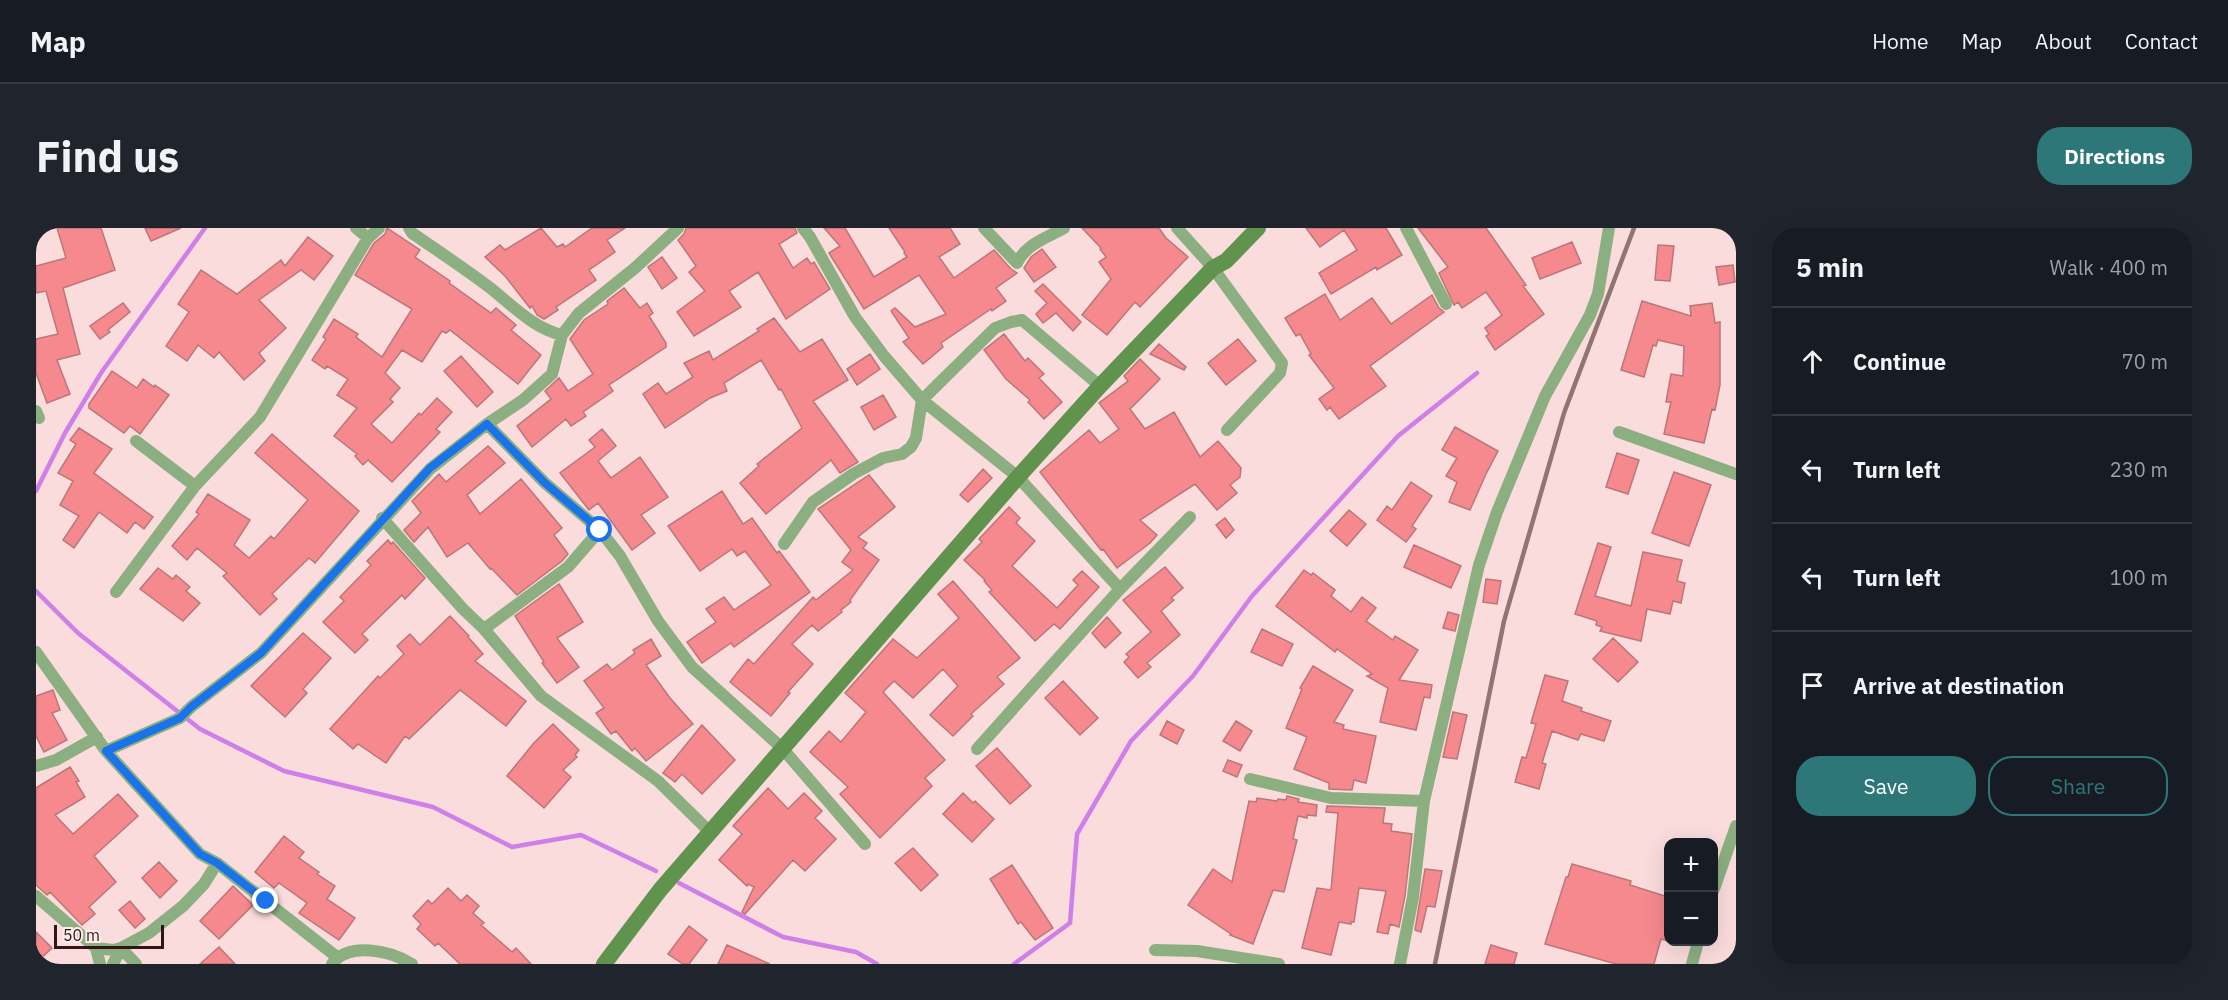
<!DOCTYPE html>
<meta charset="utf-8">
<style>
:root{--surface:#171b24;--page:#20242c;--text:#f1f3f6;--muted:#9ea1a6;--line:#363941;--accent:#2d7779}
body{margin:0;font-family:"IBM Plex Sans",sans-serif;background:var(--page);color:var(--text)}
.controls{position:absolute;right:18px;bottom:18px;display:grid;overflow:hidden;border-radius:12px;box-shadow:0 6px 24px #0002}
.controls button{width:54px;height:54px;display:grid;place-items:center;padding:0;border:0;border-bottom:2px solid var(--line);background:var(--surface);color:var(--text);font:30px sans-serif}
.scale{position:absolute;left:18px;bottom:15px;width:110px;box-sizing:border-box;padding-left:6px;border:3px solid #2f1516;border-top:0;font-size:16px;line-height:21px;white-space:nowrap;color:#2f1516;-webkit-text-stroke:4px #fdeded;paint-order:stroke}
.stop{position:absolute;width:18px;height:18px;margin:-14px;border:4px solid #1a73e8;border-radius:50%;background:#fff}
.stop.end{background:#1a73e8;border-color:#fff;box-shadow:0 2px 6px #0008}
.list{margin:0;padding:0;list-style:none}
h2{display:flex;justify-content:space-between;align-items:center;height:78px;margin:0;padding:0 24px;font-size:26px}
h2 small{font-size:20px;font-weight:400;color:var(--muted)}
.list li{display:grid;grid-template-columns:39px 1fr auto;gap:18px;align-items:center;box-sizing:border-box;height:108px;padding:0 24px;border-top:2px solid var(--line)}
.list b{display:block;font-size:22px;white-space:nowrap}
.list em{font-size:20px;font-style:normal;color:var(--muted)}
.actions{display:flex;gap:12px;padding:18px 24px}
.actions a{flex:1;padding:14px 0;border:2px solid var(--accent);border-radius:24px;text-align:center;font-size:21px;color:var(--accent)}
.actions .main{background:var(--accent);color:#fff}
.icon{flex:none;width:33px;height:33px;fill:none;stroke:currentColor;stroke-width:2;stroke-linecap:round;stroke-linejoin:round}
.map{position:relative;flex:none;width:1700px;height:736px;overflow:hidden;border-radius:24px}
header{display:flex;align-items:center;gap:36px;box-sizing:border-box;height:84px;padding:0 30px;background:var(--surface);border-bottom:2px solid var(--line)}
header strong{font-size:28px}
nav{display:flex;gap:33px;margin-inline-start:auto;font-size:21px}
.intro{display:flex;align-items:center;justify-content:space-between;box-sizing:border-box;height:144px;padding:0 36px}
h1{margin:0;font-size:42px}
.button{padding:15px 27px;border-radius:24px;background:var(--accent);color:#fff;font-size:21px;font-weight:700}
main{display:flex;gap:36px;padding:0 36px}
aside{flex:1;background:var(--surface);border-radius:24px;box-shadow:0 6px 24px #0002}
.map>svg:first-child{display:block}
</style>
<header>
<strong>Map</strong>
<nav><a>Home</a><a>Map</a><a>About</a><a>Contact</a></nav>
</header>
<div class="intro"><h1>Find us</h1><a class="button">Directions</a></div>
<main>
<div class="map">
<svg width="1700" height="736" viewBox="0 0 1700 736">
<rect width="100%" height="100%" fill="#fbdcdc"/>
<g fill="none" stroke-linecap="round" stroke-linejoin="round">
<path stroke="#cf7fe8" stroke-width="4.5" d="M0,263l29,-58 36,-60 104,-145
M0,363l42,42 122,96 84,42 149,36 79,40 69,-12 75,36
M643,655l104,54 73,15 21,12
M978,736l56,-41 7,-89 54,-93 62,-65 59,-80 146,-160 79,-63"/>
</g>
<path fill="#f6898e" stroke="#ba7678" stroke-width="1.5" d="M21,0h44l14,42 -52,18 17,66 -23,6 13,34 -23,9 -11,-30v-34l22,-5 -12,-43 -10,2v-27l30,-8z
M109,0h36l-30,13z
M351,0l33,22 -5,7 35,24 -1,2 42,30 5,-5 20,17 -5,5 30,25 -23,29 -68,-54 -4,3 -4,-2 -20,31 -20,-12 -17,23 15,15 -10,11 3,3 -22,22 21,19 27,-30 2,2 16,-17 15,14 -16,17 4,3 -48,50 -24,-22 -5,5 -8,-9 2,-2 -23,-18 23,-28 -20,-13 11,-16 -21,-13 -2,3 -13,-9 14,-21 -3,-2 11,-18 24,15 -2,3 26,20 30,-48 -57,-34 19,-32 11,-9z
M505,0l16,19 6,-3 2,3 27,-19h33l-18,12 8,12 -26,18 7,10 -40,27 2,3 -14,9 -7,-4 -5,-9 -2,2 -25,-32 -20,-19 15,-12 5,5z
M650,0h109l2,5 -18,11 14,24 14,-10 4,6 3,-2 16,27 -44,30 -28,-47 -29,19 12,16 -47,29 -17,-24 28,-21 -16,-19 7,-6 -18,-26 6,-6z
M788,0h21l29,49 33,-20 -3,-4 1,-1 -16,-24h61l10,16 -21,13 15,21 40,-28 17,19 6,4 -21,15 10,13 -14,10 -1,-2 -50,34 2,4 -20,17 -20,-22 6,-4 -18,-27 4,-3 20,19 31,-13 -27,-39 -55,34 -35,-56 11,-7z
M1046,0h77l7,10 22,19 -48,50 -5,-5 -28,33 -25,-20 29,-36 -12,-17 7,-5 -6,-8 1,-1z
M1270,0h80l16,27 -25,15 -1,-3 -45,27 -12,-21 38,-23 -13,-20 -24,17z
M1382,0h68l40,57 -3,1 21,28 -49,36 -9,-14 3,-2 -4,-6 17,-13 -16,-23 -24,16 -4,-6 -4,3 -15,-32 9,-6z
M272,9l25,19 -19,24 -13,-10 -42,30 27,28 -27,25 6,8 -21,19 -25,-28 -5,6 -16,-13 -11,16 -21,-15 23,-34 -11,-8 23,-34 36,24 44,-34 4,6z
M1536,14l9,21 -41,16 -8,-21z
M1622,17l16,1 -4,35 -15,-1z
M1006,21l14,18 -22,15 -10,-14 7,-11z
M626,29l15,21 -15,11 -14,-22z
M1697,37l2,17 -16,3 -3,-18z
M1007,56l38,38 -8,9 -17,-18 -13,10 -7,-9 11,-11 -12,-12z
M588,60l16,20 7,-5 6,10 -4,3 17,27v4l-57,38 4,6 -30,21 3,4 -15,10 -5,-7 -34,28 -15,-21 34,-27 -6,-8 14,-13 9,13 25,-17 -23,-35 14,-19 24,-16 -1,-3z
M1289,66l15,26 32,-22 19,26 41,-29 7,13 5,4 -74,54 16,20 -47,33 -9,-12 -3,3 -8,-11 15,-11 -25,-33 2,-1 -11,-20 -4,2 -11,-18z
M1606,73l49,15 -1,-10 22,-3 3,20 5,-1v63l-5,25 -3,-1 -8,34 -40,-9 7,-32h-5l5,-28 12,2 1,-30 -26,-6 -2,6 -3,-1 -9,32 -23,-7z
M87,75l7,9 -22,18 2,2 -10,7 -10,-13z
M738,90l26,34 22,-13 26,41 -35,21 45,61 -18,11 -9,-13 -65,54 -26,-31 19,-17 -2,-2 45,-36 -21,-39 -2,1 -18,-30 -37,23 3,8 -17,7 -45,30 -22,-34 15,-11 8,11 27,-17 -9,-14 25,-12 4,9 46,-29 -2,-2z
M968,106l21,27 3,-3 16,16 -5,4 23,24 -18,17 -16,-17 2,-2 -24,-21 -22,-29z
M1202,111l18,22 -30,24 -18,-22z
M1123,116l27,23 -2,3 -34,-16z
M834,126l10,15 -23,16 -10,-16z
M425,128l32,36 -16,15 -33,-36z
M1104,131l20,20 -30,30 15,20 29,-17 26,45 18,-16 23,27 -1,9 -10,8 7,8 -20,17 -22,-26 -55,36 17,15 -7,8 -33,25 -14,-19 -2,1 -61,-78 49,-42 11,13 19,-14 -20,-26 29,-22 -4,-5z
M76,143l25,17 6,-9 11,8 1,-2 14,10 -29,39 -10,-8 -6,7 -35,-25v-4z
M847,167l13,22 -22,13 -13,-23z
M1419,199l43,24 -12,23 -16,36 -21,-8 8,-20 -11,-6 11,-18 -15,-8z
M43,200l33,21 -18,24 59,44 -9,12 -9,-7 -8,11 -28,-21 -25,36 -11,-8 16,-24 -19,-11 13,-24 -15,-8 18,-29 -6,-4z
M566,201l14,17 -18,15 13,17 29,-21 28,40 -27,18 14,18 -23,17 -34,-47 -9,7 -29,-37 35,-26 -6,-7z
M236,206l87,77 -44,52 -6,-5 -37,36 5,5 -17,16 -37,-39 4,-3 -30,-25 -10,12 -15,-14 27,-32 -3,-2 12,-18 42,26 -16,25 15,13 22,-22 3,3 34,-39 -53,-47z
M452,218l17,17 -38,32 13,19 41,-35 41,49 -8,7 14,19 -6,7 -45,34 -26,-27 -1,1 -22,-26 -21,14 -19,-30 -14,15 -10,-12 17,-17 -9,-12 27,-27 7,8z
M1581,225l22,7 -11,34 -22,-7z
M947,241l9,9 -24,24 -8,-7z
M1638,244l37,13 -22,61 -37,-13z
M833,247l26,32 -37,30 9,6 -4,5 16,12 -29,40 1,2 -10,8 1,2 -24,19 -6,-6 -20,19 21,20 -25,28 2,1 -19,23 -41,-34 18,-23 6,5 59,-67 3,3 37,-30 -11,-8 9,-12 -33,-41z
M1375,254l21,14 -20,30 4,3 -10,13 -29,-22 10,-14 5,4z
M686,263l21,33 9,-6 25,35 2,-2 31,41 -76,55 -3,-4 -29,20 -15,-21 29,-20 -10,-13 18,-12 10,13 37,-25 -26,-34 -8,5 -5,-7 -32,22 -32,-45z
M973,279l11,11 -4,5 19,18 -23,25 45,42 21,-23 -5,-5 9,-9 17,16 -39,42 -6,-5 -19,17 -46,-49 3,-2 -8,-9 1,-1 -21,-20 18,-18 -3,-3z
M1313,282l17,14 -19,22 -17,-15z
M1189,290l9,12 -8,8 -10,-13z
M352,312l3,4 2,-2 32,36 -20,21 -3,-4 -40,39 6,6 -13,13 -32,-31 21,-21 -4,-4 31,-32 -4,-4z
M1562,315l13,4 -16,49 36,10 12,-54 39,8 -5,21 8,2 -4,20 -8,-2 -3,13 -23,-5 -6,32 -41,-10 2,-4 -6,-2 1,-4 -22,-7z
M1378,317l47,21 -10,22 -47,-21z
M1129,339l18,21 -12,10 3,2 -13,11 19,24 -33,28 4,4 -13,11 -14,-16 5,-5 -3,-3 25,-22 -28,-32z
M122,340l15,11 3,-4 14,12 -4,4 14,12 -17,18 -43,-32z
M1268,342l7,5 2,-2 22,17 -4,6 20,16 11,-15 14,11 -10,13 27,19 2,-4 23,14 -19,30 33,5 -2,13 -6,-1 -8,33 -36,-8 8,-34 -21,-12 5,-2 -35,-25 -2,3 -59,-46z
M1450,351l15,2 -4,23 -14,-2z
M917,353l67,77 -23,19 7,7 -33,30 2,2 -20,20 -23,-21 28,-29 -15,-17 -30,29 -19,-17 -11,11 62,68 -20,18 7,8 -52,52 -40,-44 8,-7 -38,-35 19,-21 12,11 25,-30 -21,-19 48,-54 24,19 42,-40 -21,-24z
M523,356l24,38 -26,16 22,29 -22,16 -15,-20 2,-1 -29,-46z
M1412,384l11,3 -4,16 -12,-3z
M414,388l19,20 -1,1 15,17 -8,7 51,40 -20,25 -46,-36 -51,49 -4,-3 -19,27 -28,-19 -5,5 -23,-20 48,-53 2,2 24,-24 -7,-8 13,-12 10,11z
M1071,389l14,16 -16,15 -13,-15z
M1226,401l31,15 -11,22 -31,-14z
M267,405l28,25 -28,31 4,4 -22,24 -34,-31z
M1577,410l25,24 -20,20 -25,-23z
M615,411l10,17 -15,9 24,33 23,26 -47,37 -11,-13 -3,3 -16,-20 -5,3 -15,-21 8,-5 -20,-27 23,-17 5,6 23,-17 -2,-3z
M1277,438l40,24 -19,32 10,3 -1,4 33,7 -10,47 -12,-3 -2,10 -23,-1v-6l-35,-14 13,-32 -21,-9 16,-39 -2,-1z
M1509,447l23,6 -6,20 20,7 -1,3 30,10 -7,20 -23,-7 -3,6 -26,-9 -10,32 4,1 -7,25 -24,-7 7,-25 4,1 10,-34 -5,-1z
M1027,453l35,37 -18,17 -35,-37z
M17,462l7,20 -8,3 15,27 -23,12 -8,-16v-40z
M1417,484l14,3 -10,44 -14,-2z
M1131,493l17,9 -7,14 -17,-9z
M1200,493l16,10 -12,20 -17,-10z
M517,496l26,26 -4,5 2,2 -14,13 8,7 -27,31 -37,-32 26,-32z
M666,497l33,35 -33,34 -20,-20 -7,8 -12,-9z
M961,520l34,38 -21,18 -34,-38z
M1192,532l14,5 -5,12 -14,-6z
M34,539l9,14 -3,1 9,15 -30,18 18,19 45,-40 20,22 -44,40 22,26 -27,25 6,7 -13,11 -32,-33 -3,3 -11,-10v-97z
M732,560l20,21 16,-16 18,18 -7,7 21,21 -31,32 -12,-11 -48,54 -3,-2 12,-25 -6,-3 -1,2 -28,-26 23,-26 -9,-8z
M927,565l10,10 2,-2 19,18 -22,23 -29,-28z
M1251,568l12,3 -1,3 19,3 -1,11 -9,-1v3l-9,-2 -5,23 4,1 -13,52 -11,-2 -20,54 -23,-9 1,-1 -43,-29 25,-36 19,13 17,-81 7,1 1,-4 20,3 1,-2 8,1z
M1291,578l58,2 -2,15 9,1 -1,7 21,3 -7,62 -6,31 -9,-3 -2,10 -11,-2 9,-41 -27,-3 -5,34h-3v2l-12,-2 -8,33 -29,-7 15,-60 14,2 7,-77 -12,-1z
M248,608l20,16 -5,6 20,14 -2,2 18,12 -8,13 28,19 -16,22 -40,-27 8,-10 -28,-20 -5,5 -19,-16z
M877,620l25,27 -17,16 -26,-28z
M123,634l18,19 -17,17 -18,-20z
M1536,636l59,17 -1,4 38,12v44l-7,-2 -7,25h-38l-71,-20 21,-67h2z
M976,637l41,63 -18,12 -14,-18 -3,2 -28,-45z
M1389,641l17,2 -7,36 -8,-1 -6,26 -6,-2z
M197,658l20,19 -34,34 -19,-18z
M412,660l13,13 6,-6 12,11 -6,7 11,10 -3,2 31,27 4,-4 15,16h-71l-22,-21 -3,3 -18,-17 4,-5 -8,-8 15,-16 4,4z
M94,673l15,18 -10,9 -16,-18z
M653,698l18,14 -18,24h-6l-15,-10z
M0,704l16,16 -16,15z
M691,717l43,19h-52z
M1455,717l26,8 -3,11h-29z
M183,719l16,17h-35z"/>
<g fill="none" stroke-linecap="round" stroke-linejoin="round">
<path stroke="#8caf81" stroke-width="12" d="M320,0l12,10
M373,0l3,5c26,18 52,35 77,54 23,18 44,41 73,48
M767,0l7,9 45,80 29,39 38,44 96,77 102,112
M948,0l33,35c9,-19 29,-25 47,-35
M1141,0l36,40 69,95 -2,10 -53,57
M1370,0l40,76
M0,183l3,7
M451,196l58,59 55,47 20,26 38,65 34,46 90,81 83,96
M1583,204l117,42
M100,213l59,45
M346,290l81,91 21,20 57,67 117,85 52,51
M748,316l29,-42 40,-28 30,-16 19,-4 9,-7 5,-9 6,-38 73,-72 16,-6 11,-2 78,66
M80,364l79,-106 65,-69 108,-179 11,-10
M448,401l84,-62 32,-37
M0,424l70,99 94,103 17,9 120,94
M941,521l143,-160 70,-72
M70,523l74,-33 11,-11 70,-54 169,-184 57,-45 36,-24 29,-26 10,-39 17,-22 56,-45 43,-40
M0,538l20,-6 41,-23
M1214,551l81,19 93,3
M1678,661l22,-63
M0,668l60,52 17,2 8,-2 15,16
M60,720l4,16
M1119,722l42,1 82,13
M77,736l8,-16 28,-15 34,-27 21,-22 13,-21
M296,736c17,-23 59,-13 80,0
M1364,736l13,-67 11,-96 55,-236 18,-53 48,-116 45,-81 8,-21 11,-66
M1656,736l6,-22"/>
<path stroke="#60934e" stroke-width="16" d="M568,736l56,-74 358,-413 82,-91 113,-118 13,-7 32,-33"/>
<path stroke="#917575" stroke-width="4.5" d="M1399,736l69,-343 60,-208 70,-185"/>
</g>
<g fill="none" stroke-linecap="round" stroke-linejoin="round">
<path stroke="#1a73e8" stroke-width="8" d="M230,673l-49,-38 -17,-9 -94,-103 74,-33 11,-11 70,-54 169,-185 57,-44 58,59 55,47"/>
</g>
</svg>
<div class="controls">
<button>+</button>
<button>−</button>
</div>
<div class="scale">50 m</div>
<div class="stop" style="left:564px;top:302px"></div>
<div class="stop end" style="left:230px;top:673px"></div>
</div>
<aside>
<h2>5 min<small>Walk · 400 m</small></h2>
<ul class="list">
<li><svg class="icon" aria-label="ahead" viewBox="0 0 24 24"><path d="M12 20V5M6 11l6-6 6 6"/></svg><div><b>Continue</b></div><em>70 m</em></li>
<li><svg class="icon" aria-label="left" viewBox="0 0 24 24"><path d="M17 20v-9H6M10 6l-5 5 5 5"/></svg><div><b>Turn left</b></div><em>230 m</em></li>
<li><svg class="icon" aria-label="left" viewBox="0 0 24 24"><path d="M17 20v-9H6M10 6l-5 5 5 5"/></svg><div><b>Turn left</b></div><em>100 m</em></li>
<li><svg class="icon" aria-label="arrive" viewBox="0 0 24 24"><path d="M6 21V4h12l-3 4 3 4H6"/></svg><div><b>Arrive at destination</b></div></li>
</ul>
<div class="actions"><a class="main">Save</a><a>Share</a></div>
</aside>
</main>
